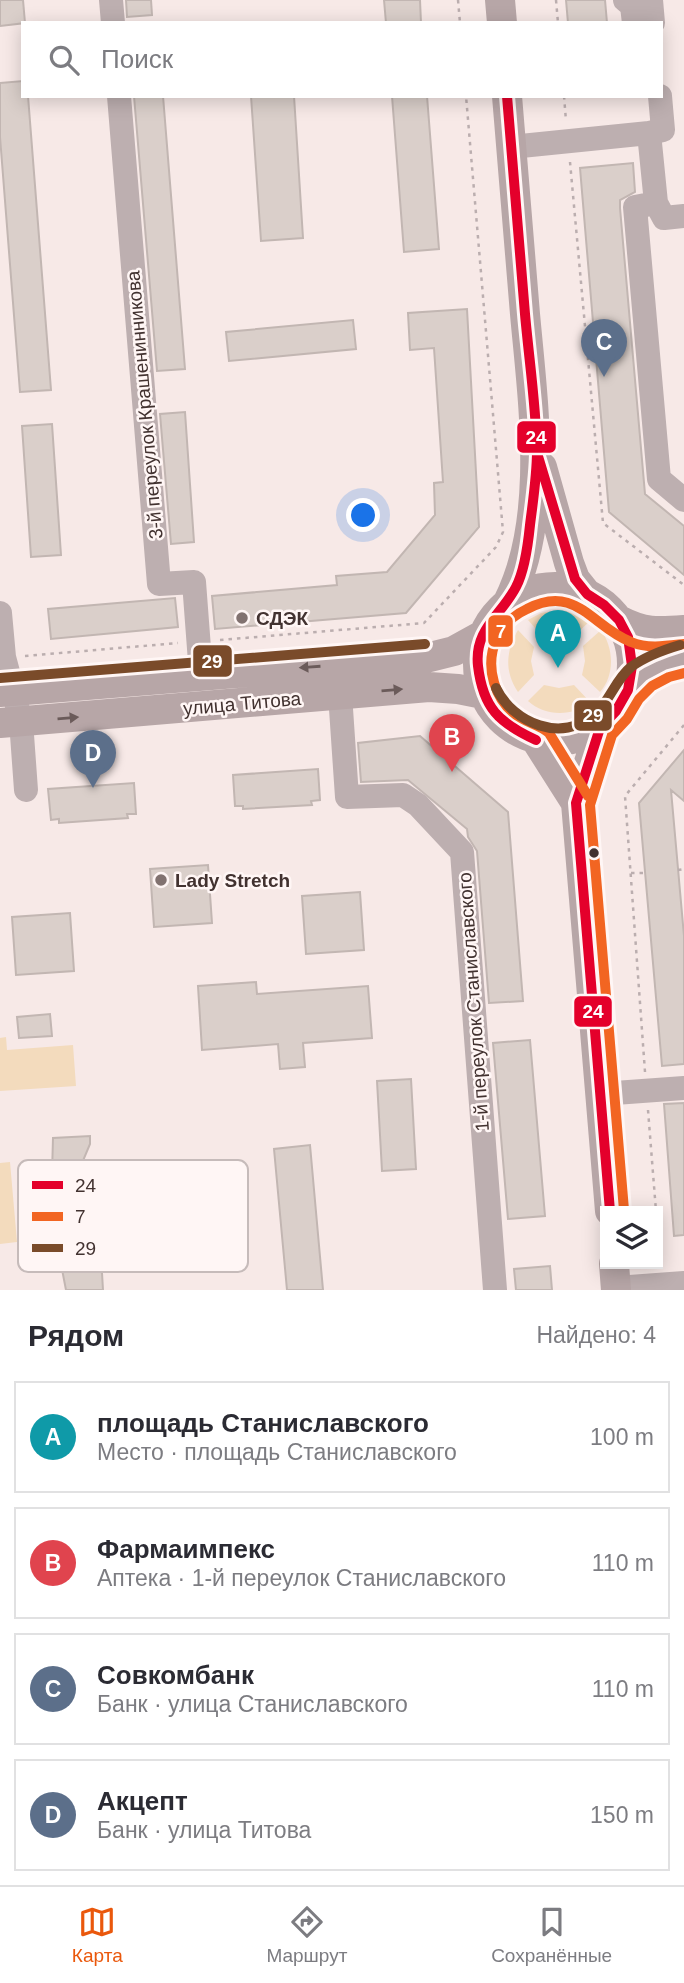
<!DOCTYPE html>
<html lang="ru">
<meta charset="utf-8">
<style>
:root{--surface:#fff;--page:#f2f2f3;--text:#2b2b33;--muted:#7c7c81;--line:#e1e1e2;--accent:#ea580c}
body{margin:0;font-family:Arial,sans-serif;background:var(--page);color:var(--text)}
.controls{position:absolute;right:21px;bottom:21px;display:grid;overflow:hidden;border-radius:0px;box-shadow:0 4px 18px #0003}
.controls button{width:63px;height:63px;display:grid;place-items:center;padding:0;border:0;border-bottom:2px solid var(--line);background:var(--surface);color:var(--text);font:35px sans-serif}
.you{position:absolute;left:364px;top:516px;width:24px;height:24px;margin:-18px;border:5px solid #fff;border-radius:50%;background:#1a73e8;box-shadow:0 0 0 10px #1a73e833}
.badge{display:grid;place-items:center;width:46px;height:46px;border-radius:50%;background:var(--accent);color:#fff;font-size:23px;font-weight:700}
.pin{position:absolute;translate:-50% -58px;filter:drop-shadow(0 2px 4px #0008)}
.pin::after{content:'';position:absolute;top:37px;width:24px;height:21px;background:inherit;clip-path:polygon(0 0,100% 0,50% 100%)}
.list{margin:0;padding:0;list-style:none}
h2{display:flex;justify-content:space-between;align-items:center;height:91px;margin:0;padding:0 28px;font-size:30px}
h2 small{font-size:23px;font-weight:400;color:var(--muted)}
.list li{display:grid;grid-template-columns:46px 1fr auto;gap:21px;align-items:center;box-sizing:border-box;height:112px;margin:0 14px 14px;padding:0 14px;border:2px solid var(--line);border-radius:0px}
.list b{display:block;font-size:26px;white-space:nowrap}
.list p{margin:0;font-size:23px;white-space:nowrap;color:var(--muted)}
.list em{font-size:23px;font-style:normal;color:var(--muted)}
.icon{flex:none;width:38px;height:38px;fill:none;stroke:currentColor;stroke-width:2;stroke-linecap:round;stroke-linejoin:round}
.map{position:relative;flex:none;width:684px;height:1290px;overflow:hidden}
.search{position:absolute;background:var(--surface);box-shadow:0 4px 18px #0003;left:21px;right:21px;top:21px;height:77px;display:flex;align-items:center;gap:18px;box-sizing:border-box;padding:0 24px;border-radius:0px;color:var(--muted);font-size:26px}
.sheet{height:595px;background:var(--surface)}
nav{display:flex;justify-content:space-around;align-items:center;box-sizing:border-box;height:98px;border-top:2px solid var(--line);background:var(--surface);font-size:19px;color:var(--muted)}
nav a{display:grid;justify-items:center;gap:4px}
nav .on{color:var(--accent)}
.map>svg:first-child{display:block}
</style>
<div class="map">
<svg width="684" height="1290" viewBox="0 0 684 1290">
<rect width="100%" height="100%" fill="#f7e9e7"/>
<path fill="#f3dbbd" d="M559,610l17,3 14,8 -17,16 -14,-4 -16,4 -15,-17 13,-7z
M518,630l16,17 -3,14 3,14 -16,17c-14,-21 -12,-41 0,-62z
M601,630c13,18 14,45 -1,62l-18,-17 3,-14 -2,-15z
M544,685l15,3 15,-3 17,18c-18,13 -46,14 -63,-2z
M6,1037l1,13 66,-5 3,41 -76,5v-53z
M10,1162l7,80 -17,2v-81z"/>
<path fill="#dacfca" stroke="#c2b6b2" stroke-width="2" d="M0,0h23l2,23 -25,3z
M126,0h25l1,15 -25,2z
M384,0h36l1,23h-35z
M566,0h39l2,23h-39z
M23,81v15h5l23,294 -31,2 -20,-255v-54z
M134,96h29l22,273 -28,2z
M251,96h43l9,142 -42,3z
M392,96h35l12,153 -35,3z
M633,163l2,29 -15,8v8l25,286 39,32v49l-75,-63 -29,-344z
M467,309l12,218 -73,86 -191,16 -3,-33 125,-11 -1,-9 51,-4 48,-57 -1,-32 9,-1 -9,-134 -24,2 -2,-37z
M353,320l3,29 -127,12 -3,-29z
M185,412l9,130 -23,2 -11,-130z
M52,424l9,131 -30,2 -9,-131z
M175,598l3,29 -127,12 -3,-30z
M420,736l88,76 15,189 -34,2 -12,-152 -9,-14 -1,-8 -59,-49 -47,2 -3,-39z
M684,750v51l-13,-11 13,146v128l-22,2 -23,-263z
M318,769l2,31 -9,1 1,4 -69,4v-3h-8l-2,-31z
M134,783l2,31h-9l1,4 -69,5v-4l-8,1 -3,-31z
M208,865l4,58 -58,4 -4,-58z
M360,892l4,58 -58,4 -4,-58z
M70,913l4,58 -58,4 -4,-58z
M256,982l1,12 111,-8 4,52 -69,5 2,24 -25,2 -2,-25 -76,6 -4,-64z
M50,1014l2,22 -33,2 -2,-21z
M530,1040l15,176 -37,3 -15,-176z
M411,1079l5,90 -34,2 -5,-90z
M684,1103v132l-10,1 -10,-132z
M90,1136v8l-8,19 19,-2 1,14 -7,1v6h-4l1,23 5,11 -9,21 11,-3 8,1 1,13h-8l1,7h-17l18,18 1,17h-37l-6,-31 3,-6 -1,-11 -4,-5 -1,-14 2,-5 -1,-21 -4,-5 -2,-18 1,-36z
M310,1145l13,145h-36l-13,-141z
M550,1266l2,24h-36l-2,-21z"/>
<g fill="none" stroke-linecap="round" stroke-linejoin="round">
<path stroke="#bbaeaf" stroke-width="2.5" stroke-dasharray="3.5 5" stroke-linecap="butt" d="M458,0l2,23
M556,0l2,23
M564,96l2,25
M570,162l33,361 81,62
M220,640l204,-17 72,-76 7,-15 -37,-436
M25,656l153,-13
M678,870l6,-1
M631,873h14
M645,1072l-20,-276 59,-71
M648,1110l8,101
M658,1241l2,25"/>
<path stroke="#bdafb0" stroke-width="24" d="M111,0l2,23
M625,0l7,6 2,17
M651,0l2,23
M119,96l40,488 35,-2 7,93
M649,133l14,-3 -3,-34
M511,147l138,-14 7,70 -21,4 24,272 25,21
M656,203l8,15 20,-2
M0,613l4,44 17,64 5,69
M340,694l7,103 56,-2 15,10 44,47 33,438
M601,1094l83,-6
M616,1288l68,-5"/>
<path stroke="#b7a6a7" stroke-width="30" d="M500,0l2,23
M507,96c6,73 12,145 18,218 8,89 25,205 -17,288
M542,467l27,96 6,16 12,15
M478 664a77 77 0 1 1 154 0a77 77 0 1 1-154 0Z
M619,620c25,13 38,12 65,10
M628,690c18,-16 33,-26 56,-32
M0,692l426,-34 28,-7 29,-16
M0,723l429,-36 29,2 25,5
M600,728l-24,75 34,408
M536,740l40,63
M614,1264l2,26"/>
<defs>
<path id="bus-1" d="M507,96c6,73 12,145 18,218 4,45 11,92 12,137 0,24 -4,50 -7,74 -2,20 -5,45 -14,62 -15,29 -42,42 -38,79 5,42 21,57 58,74
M537,453l38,126 12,15 17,11 15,15 9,17 4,29 -4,24 -12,21 -16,17 -24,75 34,408"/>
<path id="bus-2" d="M588,796l-39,-63c-9,-8 -18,-9 -28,-15 -27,-16 -37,-52 -24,-80 6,-13 17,-23 30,-29 49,-26 65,18 104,33 17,7 35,4 53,2
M624,1210l-34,-405 22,-70 15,-16 12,-20 13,-13 17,-9 15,-4"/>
<path id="bus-3" d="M0,678l425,-34
M496,688c17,35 66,56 99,26 15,-13 20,-34 36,-47 15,-11 32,-17 49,-22"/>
</defs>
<use href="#bus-1" stroke="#fff6f5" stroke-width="16"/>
<use href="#bus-2" stroke="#fff6f5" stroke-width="16"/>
<use href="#bus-3" stroke="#fff6f5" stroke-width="16"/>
<use href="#bus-1" stroke="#e4002b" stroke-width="10"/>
<use href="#bus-2" stroke="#f26522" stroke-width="10"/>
<use href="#bus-3" stroke="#7a4b2a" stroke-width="10"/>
</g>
<defs><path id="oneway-solid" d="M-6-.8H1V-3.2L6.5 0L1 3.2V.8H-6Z" transform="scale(1.75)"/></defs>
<g fill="#6b5b5a">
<use href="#oneway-solid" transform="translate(310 667) rotate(176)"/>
<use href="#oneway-solid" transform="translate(392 690) rotate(-5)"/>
<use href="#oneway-solid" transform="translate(68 718) rotate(-5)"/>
</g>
<g fill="#817270" stroke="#fff6f5" stroke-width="2.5">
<circle cx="242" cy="618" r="7"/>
<circle cx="161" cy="880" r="7"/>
</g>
<circle fill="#423230" stroke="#fff6f5" stroke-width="2.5" cx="594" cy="853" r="6"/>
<g text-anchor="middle" stroke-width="5" stroke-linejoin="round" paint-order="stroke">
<g font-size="19" fill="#423230" stroke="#fff6f5">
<text transform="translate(144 405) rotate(-95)" y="7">3-й переулок Крашенинникова</text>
<text transform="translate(242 703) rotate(-5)" y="7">улица Титова</text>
<text transform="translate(473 1002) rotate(-94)" y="7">1-й переулок Станиславского</text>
</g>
<g font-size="19" font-weight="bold" fill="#423230" stroke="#fff6f5" text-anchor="start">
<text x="256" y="625">СДЭК</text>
<text x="175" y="887">Lady Stretch</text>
</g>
</g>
<rect x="18" y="1160" width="230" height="112" rx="10" fill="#fff6f5" stroke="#c6bbba" stroke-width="2"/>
<rect x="32" y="1181" width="31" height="8" fill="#e4002b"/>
<rect x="32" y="1212" width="31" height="9" fill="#f26522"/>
<rect x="32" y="1244" width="31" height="8" fill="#7a4b2a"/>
<g font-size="19" fill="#423230">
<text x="75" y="1192">24</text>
<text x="75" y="1223">7</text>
<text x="75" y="1255">29</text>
</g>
<g stroke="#fff6f5" stroke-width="2.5">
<rect x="516" y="420" width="41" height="34" rx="7" fill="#e4002b"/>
<rect x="487" y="614" width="27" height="34" rx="7" fill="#f26522"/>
<rect x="192" y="644" width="41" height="34" rx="7" fill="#7a4b2a"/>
<rect x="573" y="699" width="40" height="33" rx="7" fill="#7a4b2a"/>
<rect x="573" y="995" width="40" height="33" rx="7" fill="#e4002b"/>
</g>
<g font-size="19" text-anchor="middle" font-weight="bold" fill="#fff">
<text x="536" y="444">24</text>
<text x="501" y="638">7</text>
<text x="212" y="668">29</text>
<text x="593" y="722">29</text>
<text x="593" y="1018">24</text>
</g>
</svg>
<div class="controls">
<button><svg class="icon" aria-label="layers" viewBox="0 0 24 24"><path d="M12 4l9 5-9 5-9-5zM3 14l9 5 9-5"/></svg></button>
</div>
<div class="you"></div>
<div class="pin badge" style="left:558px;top:668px;background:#0f9aa8">A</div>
<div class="pin badge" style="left:452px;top:772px;background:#e0444e">B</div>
<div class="pin badge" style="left:604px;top:377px;background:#5c6f8a">C</div>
<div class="pin badge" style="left:93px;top:788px;background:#5c6f8a">D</div>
<div class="search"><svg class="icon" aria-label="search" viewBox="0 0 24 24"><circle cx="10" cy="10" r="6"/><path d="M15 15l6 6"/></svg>Поиск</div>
</div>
<section class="sheet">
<h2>Рядом<small>Найдено: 4</small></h2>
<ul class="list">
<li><span class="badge" style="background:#0f9aa8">A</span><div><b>площадь Станиславского</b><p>Место · площадь Станиславского</p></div><em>100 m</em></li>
<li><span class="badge" style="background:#e0444e">B</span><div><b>Фармаимпекс</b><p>Аптека · 1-й переулок Станиславского</p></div><em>110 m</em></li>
<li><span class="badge" style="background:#5c6f8a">C</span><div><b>Совкомбанк</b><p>Банк · улица Станиславского</p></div><em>110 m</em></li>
<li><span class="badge" style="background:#5c6f8a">D</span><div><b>Акцепт</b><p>Банк · улица Титова</p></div><em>150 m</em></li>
</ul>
</section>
<nav>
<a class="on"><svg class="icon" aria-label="map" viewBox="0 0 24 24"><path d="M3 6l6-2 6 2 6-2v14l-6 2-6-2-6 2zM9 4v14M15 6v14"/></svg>Карта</a>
<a><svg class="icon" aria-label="directions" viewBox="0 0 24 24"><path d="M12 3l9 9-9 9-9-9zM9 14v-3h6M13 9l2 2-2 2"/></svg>Маршрут</a>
<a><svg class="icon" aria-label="saved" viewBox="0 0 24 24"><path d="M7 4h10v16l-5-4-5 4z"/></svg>Сохранённые</a>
</nav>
